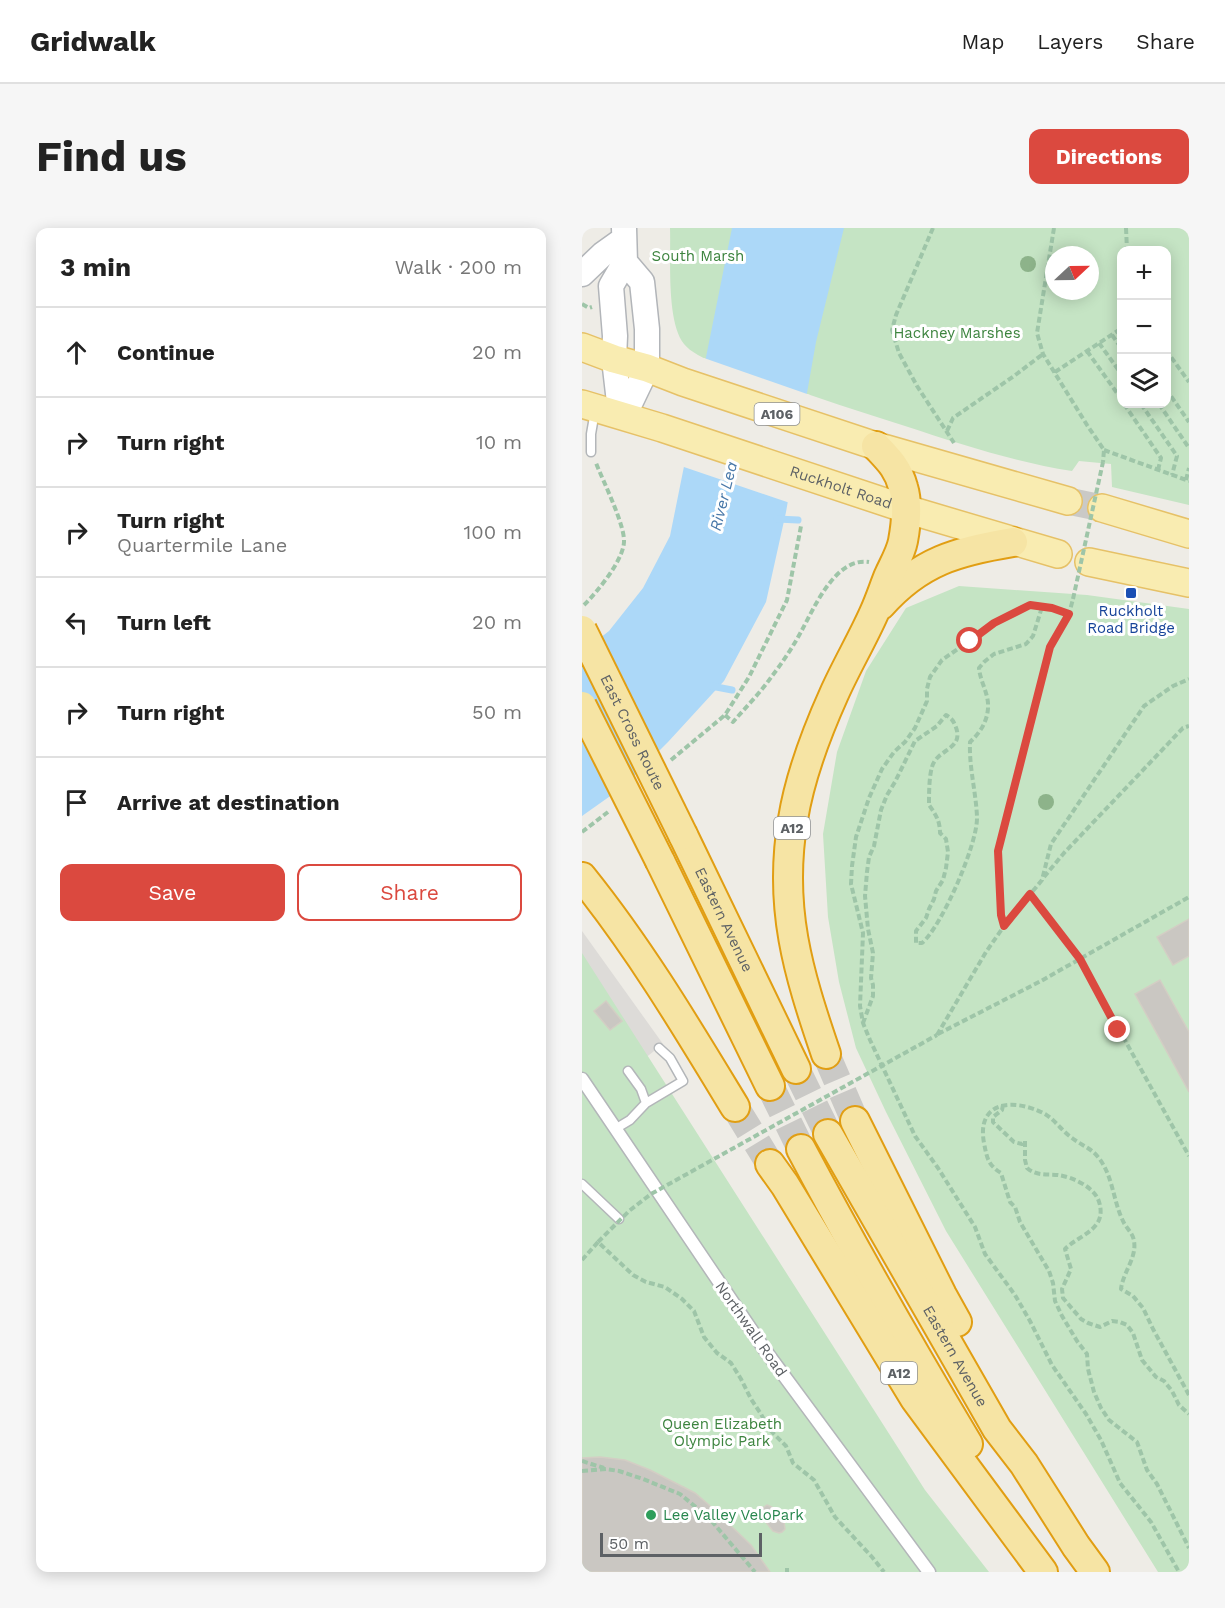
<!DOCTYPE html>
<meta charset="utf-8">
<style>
:root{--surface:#fff;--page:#f6f6f6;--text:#222;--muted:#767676;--line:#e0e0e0;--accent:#db493f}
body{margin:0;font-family:"Work Sans",sans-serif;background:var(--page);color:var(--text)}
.controls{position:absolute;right:18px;top:18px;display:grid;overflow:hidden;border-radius:12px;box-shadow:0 3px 15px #0003}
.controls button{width:54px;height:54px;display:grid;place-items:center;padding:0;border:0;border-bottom:2px solid var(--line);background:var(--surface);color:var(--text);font:30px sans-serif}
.compass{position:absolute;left:463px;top:18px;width:54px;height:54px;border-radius:50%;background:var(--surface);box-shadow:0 3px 15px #0003;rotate:68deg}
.scale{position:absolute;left:18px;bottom:15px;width:162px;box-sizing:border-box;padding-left:6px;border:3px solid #5d6165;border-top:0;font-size:16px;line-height:21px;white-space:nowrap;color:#5d6165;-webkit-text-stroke:4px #fff;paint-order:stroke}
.stop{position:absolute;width:18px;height:18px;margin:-14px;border:4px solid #db493f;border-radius:50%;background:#fff}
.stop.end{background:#db493f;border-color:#fff;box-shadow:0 2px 6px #0008}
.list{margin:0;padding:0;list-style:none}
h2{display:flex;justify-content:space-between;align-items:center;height:78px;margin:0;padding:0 24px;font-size:26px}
h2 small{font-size:20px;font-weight:400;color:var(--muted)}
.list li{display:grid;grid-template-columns:39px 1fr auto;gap:18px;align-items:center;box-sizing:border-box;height:90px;padding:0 24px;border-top:2px solid var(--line)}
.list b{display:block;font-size:22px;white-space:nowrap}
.list p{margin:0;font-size:20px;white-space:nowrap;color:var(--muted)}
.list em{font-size:20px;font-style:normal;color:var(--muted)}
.actions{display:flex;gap:12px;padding:18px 24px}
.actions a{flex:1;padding:14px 0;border:2px solid var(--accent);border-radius:12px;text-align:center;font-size:21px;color:var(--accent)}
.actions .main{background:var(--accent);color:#fff}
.icon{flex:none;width:33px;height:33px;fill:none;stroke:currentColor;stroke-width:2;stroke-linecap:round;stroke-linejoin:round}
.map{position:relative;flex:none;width:607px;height:1344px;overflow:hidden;border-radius:12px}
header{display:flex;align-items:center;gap:36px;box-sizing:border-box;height:84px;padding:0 30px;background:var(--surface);border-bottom:2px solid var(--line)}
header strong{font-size:28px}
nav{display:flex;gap:33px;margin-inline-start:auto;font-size:21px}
.intro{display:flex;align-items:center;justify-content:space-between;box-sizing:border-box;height:144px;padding:0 36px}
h1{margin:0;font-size:42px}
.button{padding:15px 27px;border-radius:12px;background:var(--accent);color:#fff;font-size:21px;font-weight:700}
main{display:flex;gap:36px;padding:0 36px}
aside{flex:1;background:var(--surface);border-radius:12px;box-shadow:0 3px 15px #0003}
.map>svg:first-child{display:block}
</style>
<header>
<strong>Gridwalk</strong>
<nav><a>Map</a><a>Layers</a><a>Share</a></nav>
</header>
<div class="intro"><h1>Find us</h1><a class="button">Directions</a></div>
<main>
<aside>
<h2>3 min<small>Walk · 200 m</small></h2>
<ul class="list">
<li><svg class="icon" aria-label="ahead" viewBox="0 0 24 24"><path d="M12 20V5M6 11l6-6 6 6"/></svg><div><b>Continue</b></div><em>20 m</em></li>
<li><svg class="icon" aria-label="right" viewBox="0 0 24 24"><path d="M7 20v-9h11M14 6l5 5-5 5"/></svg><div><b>Turn right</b></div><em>10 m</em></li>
<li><svg class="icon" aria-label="right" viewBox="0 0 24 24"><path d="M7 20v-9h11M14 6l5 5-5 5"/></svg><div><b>Turn right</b><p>Quartermile Lane</p></div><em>100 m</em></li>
<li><svg class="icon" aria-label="left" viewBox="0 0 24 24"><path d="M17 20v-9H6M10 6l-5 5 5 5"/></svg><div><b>Turn left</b></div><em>20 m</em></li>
<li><svg class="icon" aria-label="right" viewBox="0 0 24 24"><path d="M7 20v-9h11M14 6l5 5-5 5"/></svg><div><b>Turn right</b></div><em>50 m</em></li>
<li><svg class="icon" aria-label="arrive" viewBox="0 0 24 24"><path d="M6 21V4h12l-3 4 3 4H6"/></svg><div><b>Arrive at destination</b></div></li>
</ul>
<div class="actions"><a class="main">Save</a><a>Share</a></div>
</aside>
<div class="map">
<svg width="607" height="1344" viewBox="0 0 607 1344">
<rect width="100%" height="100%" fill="#eeece6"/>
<path fill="#dddbd8" d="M0,703l81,113 -47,37 -34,-51z"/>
<path fill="#c5e4c4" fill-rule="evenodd" d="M88,0h519v277l-77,-18 -1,-23 -32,-3 -7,10c-57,-9 -112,-27 -167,-45 -44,-14 -87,-28 -130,-43 -23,-8 -77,-21 -91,-39 -18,-23 -13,-86 -14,-116zM540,22h44v154h-44zM472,27h36v36h-36z
M377,358l128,9 102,14v963h-31l-212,-341 -60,-119 -30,-64 -17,-66 -11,-65 -5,-83 14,-82 29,-81 40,-63z
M0,725l343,537 64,82h-407z"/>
<path fill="#acd8f8" d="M150,0h112l-28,114 -30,170 -20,90 -42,79 -56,61 -45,45 -41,29v-164l27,-21 34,-43 27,-52z"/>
<path fill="#eeece6" d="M122,130l106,37 -20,108 -109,-37z"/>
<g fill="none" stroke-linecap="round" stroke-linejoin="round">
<path stroke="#acd8f8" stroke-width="7" d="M195,291l21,1
M129,458l21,4"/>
</g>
<path fill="#cac7c2" stroke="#d3cec4" stroke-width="1.5" d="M607,691v37l-16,9 -16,-28z
M578,752l29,52v60l-54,-98z
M24,773l16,20 -12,9 -16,-19z
M18,1229l25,3 25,10 45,23 14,12 42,40 19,27h-188v-114z
M185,1277l5,2 12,15 1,7 -3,3 -3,1 -6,-2 -12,-15v-7z"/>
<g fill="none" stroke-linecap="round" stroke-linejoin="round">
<path stroke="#cac9c6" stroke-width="27" stroke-dasharray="27 14" stroke-linecap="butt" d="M486,273l34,7"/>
<path stroke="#cac9c6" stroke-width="28" stroke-dasharray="28 14" stroke-linecap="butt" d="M244,826l29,67
M214,841l32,65
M188,858l31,63
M153,879l35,57"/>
<defs>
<path id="service" d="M9,224v-18l4,-23
M64,875l37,-22 -13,-23 -11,-10
M33,901l15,-9 16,-17 -5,-14 -13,-18
M0,956l37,35"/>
<path id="pedestrian" d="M0,851l183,271 164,222"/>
<path id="secondary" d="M0,46l21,-20 21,-15
M42,188l23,-48v-39l-5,-47 -17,-20 -1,-34
M42,188l-5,-14 -5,-43 1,-23 -4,-50 14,-24"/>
<g id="primary">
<path d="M0,119l32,12 33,9 36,14 193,64 192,55"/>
<path id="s1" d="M0,176l80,24 244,81 152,45"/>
<path d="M520,280l87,26"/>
<path d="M507,334l100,21"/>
</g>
<g id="trunk">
<path d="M299,377c39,-44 77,-54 132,-63"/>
<path id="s2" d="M101,607l113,234"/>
<path d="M78,633l110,225"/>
<path d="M0,649c58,72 105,151 153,230"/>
<path d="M244,826c-28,-82 -48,-147 -33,-235 7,-43 23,-85 41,-125 12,-27 28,-54 40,-81 6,-13 10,-26 15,-38 5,-11 12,-23 14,-34 3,-16 5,-38 0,-54 -5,-19 -14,-27 -27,-41"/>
<path d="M273,893l87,174 15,27"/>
<path id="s3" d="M246,906l169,295 27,35 52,82 19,26"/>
<path d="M219,921c53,100 109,198 167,295"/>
<path d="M188,936l15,21 130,214 128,173"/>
</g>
</defs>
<use href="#service" stroke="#b3b6b9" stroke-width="11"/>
<use href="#pedestrian" stroke="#b3b6b9" stroke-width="15"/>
<use href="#secondary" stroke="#b2b5b9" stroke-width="27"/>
<use href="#primary" stroke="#e6c167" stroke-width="30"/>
<use href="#trunk" stroke="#e19e13" stroke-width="32"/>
<path stroke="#9ec5a8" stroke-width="4" stroke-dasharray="6 3" stroke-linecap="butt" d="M351,0l-37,87 -4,15 7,23 18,33 37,57
M472,0l-17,105 6,21 44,71 17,25 -1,12
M544,0l1,22
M0,76l7,4 3,-1
M530,107l10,14
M517,115l23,32
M584,122l23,32
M505,123l35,49
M473,144l67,-44
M584,161l23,33
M542,176l37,54 -3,12
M559,176l36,52 -5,19
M577,176l30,44
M365,203l6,-13 61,-42 29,-22
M522,222l85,31
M604,252l3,-12
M2,377c13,-13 39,-44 40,-63 1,-17 -21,-61 -28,-79
M487,386l-17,-6 -22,-3 -35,18 -53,37 -12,17 -3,12v12l-12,27 -10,14 -11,10 -12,17 -13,29 -13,39 -4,29 -1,18 12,49 -3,73 3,17 7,17 45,96 23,32 37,59 10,27 30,41 15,26 22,44 34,49 15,26 19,43 31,39 28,50
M143,487l8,7c13,-15 28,-30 39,-46 11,-14 22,-31 30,-46 13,-24 34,-73 67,-68
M89,532l54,-45 24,-38 38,-77 14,-74
M0,604l26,-20
M462,649l20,-24 119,-125 6,-2
M448,666l50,65 109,197
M422,698l38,-46 9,-36 93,-138 29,-20 16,-7
M281,795l10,-27v-11l-2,-7 2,-25 -5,-24 -3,-33 2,-24 2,-15 5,-11 7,-36 6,-15 8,-13 20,-41 22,-15 9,-11c5,3 7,5 9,10 11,25 -18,23 -23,42 -3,10 -3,27 -3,38 7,10 11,16 11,28l6,6 2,13 -2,16 -3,12 -7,11 -2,8 -5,10 -3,9 -10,13v12h6c20,-17 56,-100 55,-126 -1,-25 -8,-49 -7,-75 11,-10 19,-23 18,-39 -1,-12 -8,-23 -9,-35l5,-6 10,-8 32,-10 7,-8 9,-29
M356,806l103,-53 148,-84
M355,807l49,-83 18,-26 -3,-11 -3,-64 52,-204 19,-33 4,-15
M421,877l-1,5 -9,7v5l21,20 8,2 3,-3v19l2,8c9,8 20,6 31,7 14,2 34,11 40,24 3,7 4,16 0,23 -7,12 -23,17 -33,27l6,20 -9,20 1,9 18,21 7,4 12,4 12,-6 8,1 7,3 6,8 9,27 14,17 8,4 8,10 7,14 10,9
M0,1032l16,-18 35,33 13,7 19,5 17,12 12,12 10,26 13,16 14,10 10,16 10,20 10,15 8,15 17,17 7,17 21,17 21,37 37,40 12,15
M607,1167l-36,-66 -10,-21 -10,-12 -12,-7c2,-17 16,-31 13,-48 -1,-8 -8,-13 -11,-20 -10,-20 -10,-46 -25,-64 -7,-9 -17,-12 -26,-19 -10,-7 -17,-18 -27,-24 -30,-16 -69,-14 -61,29 3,15 4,22 17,30l9,29 5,5 5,15 29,49 4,12 2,18 7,15 15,25 10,13 1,15 6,23 7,16 8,12 28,22 10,28 10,14 32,64
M0,1233l22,7
M0,1243l24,-2 13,2 24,8 37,15 29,24 46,54
M205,1340v4"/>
<use href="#service" stroke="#fff" stroke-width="8"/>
<use href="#pedestrian" stroke="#fff" stroke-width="12"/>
<use href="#secondary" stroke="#fff" stroke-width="24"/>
<use href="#primary" stroke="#f9ecb1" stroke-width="27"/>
<use href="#trunk" stroke="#f6e4a4" stroke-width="28"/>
<defs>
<g id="trunk-bridge">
<path id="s4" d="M0,402l101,205"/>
<path d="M0,478l78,155"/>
</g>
</defs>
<use href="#trunk-bridge" stroke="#e19e13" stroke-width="32" stroke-linecap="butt"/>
<path stroke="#9ec5a8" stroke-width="4" stroke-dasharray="6 3" stroke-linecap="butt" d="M491,371l30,-137
M16,1014l31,-31 22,-17 286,-159"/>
<use href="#trunk-bridge" stroke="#f6e4a4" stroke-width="28"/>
</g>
<g fill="#8db38a">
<circle cx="446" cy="36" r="8"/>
<circle cx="464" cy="574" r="8"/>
</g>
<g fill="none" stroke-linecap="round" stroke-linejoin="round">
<path stroke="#db493f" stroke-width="8" d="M388,413l24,-18 36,-18 22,3 17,6 -19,33 -52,204 3,64 3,11 26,-32 50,65 38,71"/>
</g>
<rect fill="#1a4fb4" stroke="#fff" stroke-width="2" x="543" y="359" width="12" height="12" rx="3"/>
<circle fill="#2e9e5b" stroke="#fff" stroke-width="2" cx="69" cy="1287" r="6"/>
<g text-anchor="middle" stroke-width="6" stroke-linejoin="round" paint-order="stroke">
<g fill="#fff" stroke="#8e9093" stroke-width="1.5">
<rect x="172.5" y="175" width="45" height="22" rx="4.5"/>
<rect x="192" y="589" width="36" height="22" rx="4.5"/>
<rect x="299" y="1134" width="36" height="22" rx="4.5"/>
</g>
<g font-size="14" font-weight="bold" fill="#5d6165">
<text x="195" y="191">A106</text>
<text x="210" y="605">A12</text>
<text x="317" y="1150">A12</text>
</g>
<g font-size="15" fill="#3d843f" stroke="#fff">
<text x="116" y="33">South Marsh</text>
<text x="375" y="110">Hackney Marshes</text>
<text x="140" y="1201">Queen Elizabeth<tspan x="140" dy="17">Olympic Park</tspan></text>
</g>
<g font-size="15" fill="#5d6165" stroke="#fff">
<text dy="5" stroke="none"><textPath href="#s1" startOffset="272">Ruckholt Road</textPath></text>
<text dy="5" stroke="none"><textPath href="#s4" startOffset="114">East Cross Route</textPath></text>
<text dy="5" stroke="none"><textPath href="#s2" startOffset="94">Eastern Avenue</textPath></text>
<text transform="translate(169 1101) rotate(55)" y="5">Northwall Road</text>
<text dy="5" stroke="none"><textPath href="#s3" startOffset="256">Eastern Avenue</textPath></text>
</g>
<g font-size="15" fill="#164399" stroke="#fff">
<text x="549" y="388">Ruckholt<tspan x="549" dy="17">Road Bridge</tspan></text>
</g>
<g font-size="15" fill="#27864d" stroke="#fff" text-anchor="start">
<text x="81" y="1292">Lee Valley VeloPark</text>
</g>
<g font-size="16" font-style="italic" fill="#4a79a9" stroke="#fff">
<text transform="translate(141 268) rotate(-76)" y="6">River Lea</text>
</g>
</g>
</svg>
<div class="controls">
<button>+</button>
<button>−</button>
<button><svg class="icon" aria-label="layers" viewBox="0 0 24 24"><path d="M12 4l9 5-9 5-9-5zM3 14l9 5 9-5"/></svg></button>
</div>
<svg class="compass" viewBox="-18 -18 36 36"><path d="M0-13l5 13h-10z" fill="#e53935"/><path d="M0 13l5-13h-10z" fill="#767676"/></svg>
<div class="scale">50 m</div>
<div class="stop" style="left:388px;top:413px"></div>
<div class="stop end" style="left:536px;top:802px"></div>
</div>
</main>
